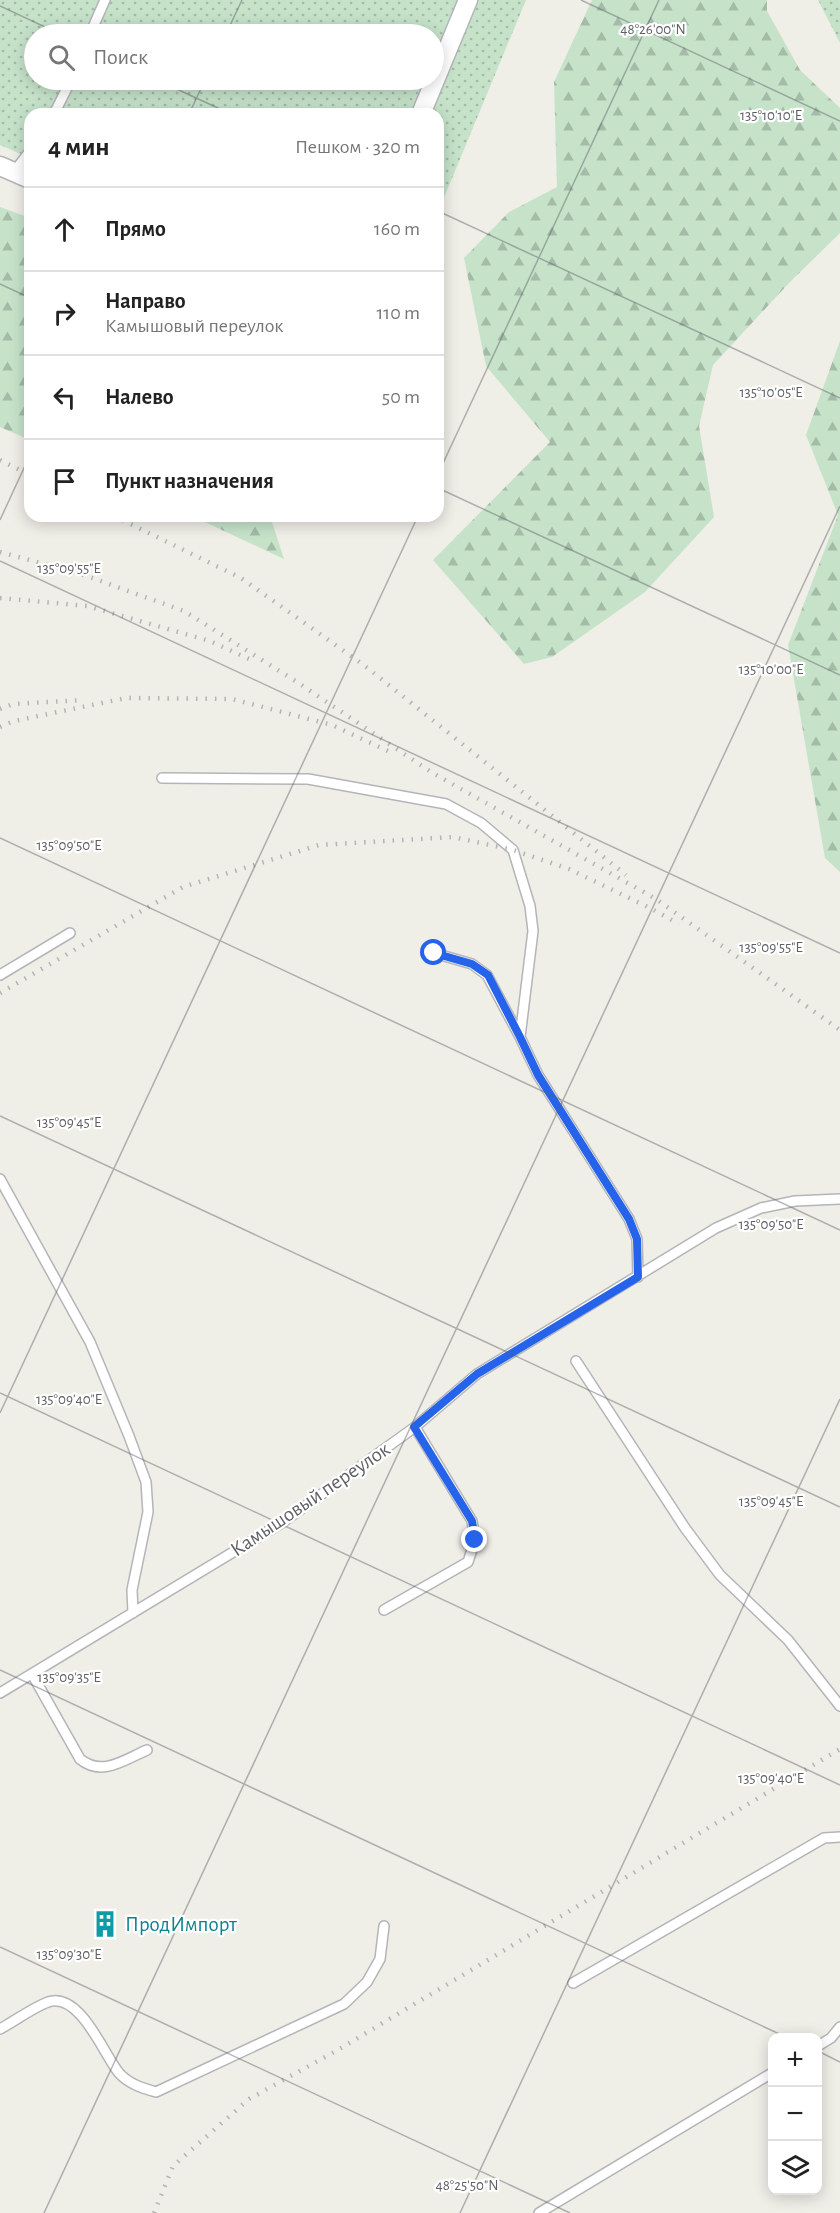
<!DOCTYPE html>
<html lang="ru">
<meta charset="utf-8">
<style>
:root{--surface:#fff;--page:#f2f2f2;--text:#222;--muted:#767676;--line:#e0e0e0}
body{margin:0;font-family:"Alegreya Sans",sans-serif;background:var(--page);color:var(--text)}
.controls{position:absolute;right:18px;bottom:18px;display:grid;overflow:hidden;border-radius:12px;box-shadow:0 3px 15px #0003}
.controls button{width:54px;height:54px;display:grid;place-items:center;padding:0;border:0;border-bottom:2px solid var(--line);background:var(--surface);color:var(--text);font:30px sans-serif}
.stop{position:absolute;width:18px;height:18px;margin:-14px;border:4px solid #2563eb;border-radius:50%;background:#fff}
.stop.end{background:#2563eb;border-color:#fff;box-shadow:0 2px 6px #0008}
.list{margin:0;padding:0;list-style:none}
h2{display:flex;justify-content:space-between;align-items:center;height:78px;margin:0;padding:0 24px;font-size:26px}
h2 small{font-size:20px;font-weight:400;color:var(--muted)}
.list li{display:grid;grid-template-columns:39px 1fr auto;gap:18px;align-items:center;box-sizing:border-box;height:84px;padding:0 24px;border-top:2px solid var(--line)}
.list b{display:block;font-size:22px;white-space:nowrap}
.list p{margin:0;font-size:20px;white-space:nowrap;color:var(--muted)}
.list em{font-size:20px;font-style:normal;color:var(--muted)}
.icon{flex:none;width:33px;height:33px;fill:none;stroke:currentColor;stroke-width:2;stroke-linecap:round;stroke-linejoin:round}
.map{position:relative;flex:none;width:840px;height:2213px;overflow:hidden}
.search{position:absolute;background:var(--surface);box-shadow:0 3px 15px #0003;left:24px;top:24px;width:420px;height:66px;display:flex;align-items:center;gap:15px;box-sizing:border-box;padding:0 21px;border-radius:33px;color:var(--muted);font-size:22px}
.panel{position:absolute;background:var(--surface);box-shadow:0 3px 15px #0003;left:24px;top:108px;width:420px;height:414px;border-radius:18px}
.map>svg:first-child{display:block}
</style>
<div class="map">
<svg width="840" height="2213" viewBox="0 0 840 2213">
<defs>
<pattern id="forest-firs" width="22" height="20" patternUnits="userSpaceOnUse" patternTransform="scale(1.5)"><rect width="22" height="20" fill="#c6e3ca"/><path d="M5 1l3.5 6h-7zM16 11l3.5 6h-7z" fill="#a4bba8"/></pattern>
<pattern id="garden-dots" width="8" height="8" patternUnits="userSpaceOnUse" patternTransform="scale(1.5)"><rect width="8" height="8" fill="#c6e3ca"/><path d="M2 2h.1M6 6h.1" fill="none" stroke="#a4bba8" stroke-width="1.8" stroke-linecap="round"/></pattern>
</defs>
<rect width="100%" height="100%" fill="#efeee7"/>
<path fill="url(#forest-firs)" d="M592,0h175v11l33,59 40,38v125l-51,50 -76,82 -14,61 15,91 -69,75 -93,65 -28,7 -91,-104 117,-118 -64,-76 -22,-108 45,-46 48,-25 -3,-105z
M0,207l30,11v222l-30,-13z
M840,341v531l-15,-14 -37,-213 50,-130 -32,-80z
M192,516h78l14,43z"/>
<path fill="url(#garden-dots)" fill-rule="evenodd" d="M0,0h526l-88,212v-98h-408v44l-30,-13zM34,34h400v46h-400z
M818,0h22v43z"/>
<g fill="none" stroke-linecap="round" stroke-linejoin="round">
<defs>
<path id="lane" d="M90,34l15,-34
M54,114l17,-34
M14,172l16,-21
M162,778l146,1 138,25 35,19 32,27 17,56 3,25 -13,106
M434,953l38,11 15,11 33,62 18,38 91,144 8,20 1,38
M0,975l70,-42
M0,1179l90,163 39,94 17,46 2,30 -16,78 1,23
M576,1361l109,167 35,47 68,65 52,66
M384,1610l84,-48 7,-22 -3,-19 -57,-94
M32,1674l48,85c22,18 44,1 67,-9
M0,1693l283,-171 132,-95 62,-53 239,-146 45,-20 34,-7 45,-2
M573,1983l251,-145 16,-1
M0,2029c15,-8 32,-21 48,-27 32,-11 56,53 71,71 10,11 23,15 37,19l188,-88 23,-22 13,-23 4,-33
M818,2046l13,-8 9,-11
M539,2213l233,-140"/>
<path id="street" d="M421,114l47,-114
M0,166l30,13"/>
</defs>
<use href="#lane" stroke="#b4b5ba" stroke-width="12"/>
<use href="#street" stroke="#b4b5ba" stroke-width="21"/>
<use href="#lane" stroke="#fff" stroke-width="9"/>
<use href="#street" stroke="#fff" stroke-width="18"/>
<path stroke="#b4b4b5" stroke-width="4.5" stroke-dasharray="1.5 8" stroke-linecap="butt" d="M0,460l30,15
M114,516l127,62 124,88 261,209
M0,552l81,22 103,37 113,71 134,90 225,127 184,131
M0,598l87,8 123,35 39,18
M0,709l13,-5 70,-4
M0,727l14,-6 112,-23 106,1 100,26 58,27
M0,993l183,-106 136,-42 134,-8 60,13 56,19 81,39 29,16
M154,2213l19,-47 76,-67 87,-48 504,-302"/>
</g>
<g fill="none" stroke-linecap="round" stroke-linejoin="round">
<path stroke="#2563eb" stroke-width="8" d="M434,953l38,11 16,11 32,62 18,38 91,144 8,20 1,38 -161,97 -63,53 58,94 3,19"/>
</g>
<path fill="none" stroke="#5e6065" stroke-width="1.5" stroke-opacity="0.45" d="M581,0l259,121M0,6l60,28M226,34l16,-34M157,80l74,34M189,114l16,-34M438,211l402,187M0,284l30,14M438,474l221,-474M438,488l402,187M0,520l30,-65M0,561l840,392M0,838l840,392M0,1116l840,391M0,1393l840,392M0,1413l418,-897M0,1670l788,368M0,1947l570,266M818,2051l22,11M44,2213l796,-1707M460,2213l380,-814"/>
<defs>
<symbol id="building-bare" viewBox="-9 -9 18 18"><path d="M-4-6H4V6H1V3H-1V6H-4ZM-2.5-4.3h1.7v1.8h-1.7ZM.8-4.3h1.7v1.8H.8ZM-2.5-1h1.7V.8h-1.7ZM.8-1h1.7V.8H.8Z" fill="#0f9aa8" stroke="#fff" stroke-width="2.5" paint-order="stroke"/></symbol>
</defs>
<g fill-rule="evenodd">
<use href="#building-bare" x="86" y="1905" width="38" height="38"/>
</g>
<g text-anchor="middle" stroke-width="4.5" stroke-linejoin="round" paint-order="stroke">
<g font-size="21" fill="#5e6065" stroke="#fff">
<text transform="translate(310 1499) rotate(-34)" y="7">Камышовый переулок</text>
</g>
<g font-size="21" fill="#0d838f" stroke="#fff" text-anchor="start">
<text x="125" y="1931">ПродИмпорт</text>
</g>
</g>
<g font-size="15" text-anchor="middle" fill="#5e6065" stroke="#fff" stroke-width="4.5" stroke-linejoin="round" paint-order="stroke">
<text x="653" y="34">48°26'00"N</text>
<text x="771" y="120">135°10'10"E</text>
<text x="771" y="397">135°10'05"E</text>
<text x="69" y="573">135°09'55"E</text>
<text x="771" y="674">135°10'00"E</text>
<text x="69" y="850">135°09'50"E</text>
<text x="771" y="952">135°09'55"E</text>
<text x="69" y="1127">135°09'45"E</text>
<text x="771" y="1229">135°09'50"E</text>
<text x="69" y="1404">135°09'40"E</text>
<text x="771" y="1506">135°09'45"E</text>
<text x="69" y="1682">135°09'35"E</text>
<text x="771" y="1783">135°09'40"E</text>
<text x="69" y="1959">135°09'30"E</text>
<text x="467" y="2190">48°25'50"N</text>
</g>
</svg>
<div class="controls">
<button>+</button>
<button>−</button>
<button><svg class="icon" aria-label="layers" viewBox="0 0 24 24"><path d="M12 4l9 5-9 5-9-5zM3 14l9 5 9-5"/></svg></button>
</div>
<div class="stop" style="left:434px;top:953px"></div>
<div class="stop end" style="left:475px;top:1540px"></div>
<div class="search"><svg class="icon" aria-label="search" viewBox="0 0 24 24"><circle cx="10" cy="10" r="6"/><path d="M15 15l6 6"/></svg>Поиск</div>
<section class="panel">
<h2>4 мин<small>Пешком · 320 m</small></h2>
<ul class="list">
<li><svg class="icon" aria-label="ahead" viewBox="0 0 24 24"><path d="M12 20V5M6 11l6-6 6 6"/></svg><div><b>Прямо</b></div><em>160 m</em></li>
<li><svg class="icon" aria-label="right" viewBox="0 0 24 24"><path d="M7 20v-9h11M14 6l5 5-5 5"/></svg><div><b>Направо</b><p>Камышовый переулок</p></div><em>110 m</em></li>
<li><svg class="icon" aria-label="left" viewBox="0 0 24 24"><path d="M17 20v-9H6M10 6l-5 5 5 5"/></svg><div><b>Налево</b></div><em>50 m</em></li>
<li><svg class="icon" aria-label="arrive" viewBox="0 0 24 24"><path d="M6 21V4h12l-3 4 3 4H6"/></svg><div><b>Пункт назначения</b></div></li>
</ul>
</section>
</div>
